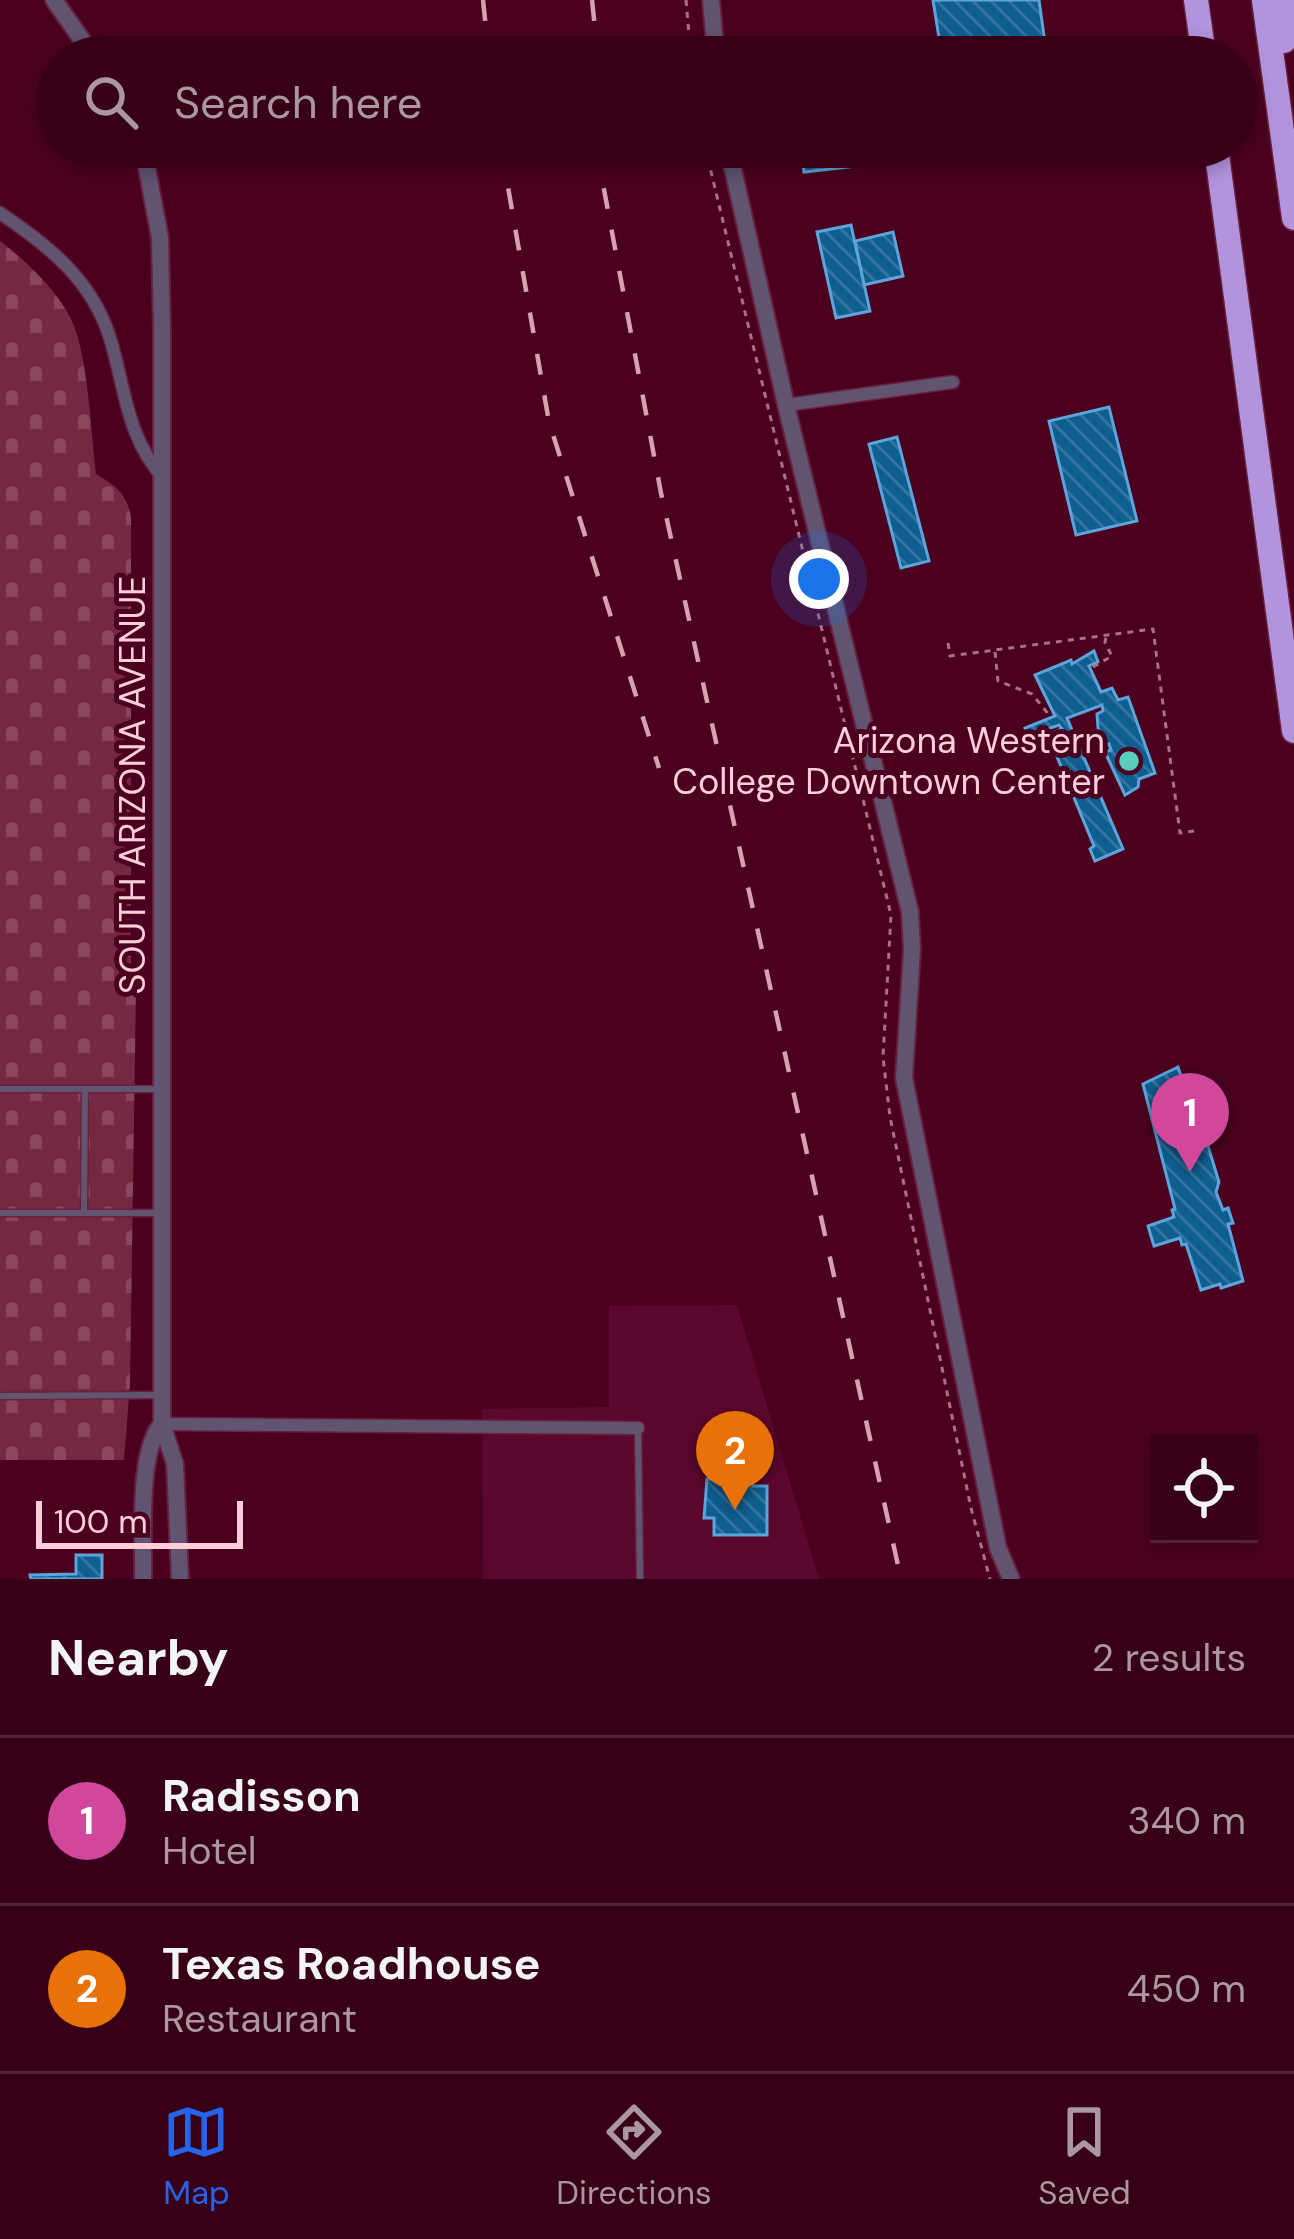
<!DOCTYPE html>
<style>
:root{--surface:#380018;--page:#430f25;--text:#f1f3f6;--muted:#ab97a2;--line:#522237;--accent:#2563eb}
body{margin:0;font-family:"DM Sans",sans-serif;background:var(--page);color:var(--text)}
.controls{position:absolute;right:36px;bottom:36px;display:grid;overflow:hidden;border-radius:0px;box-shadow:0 6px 18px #0003}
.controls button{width:108px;height:108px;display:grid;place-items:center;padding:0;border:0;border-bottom:3px solid var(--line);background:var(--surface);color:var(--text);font:60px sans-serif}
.scale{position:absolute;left:36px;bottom:30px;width:207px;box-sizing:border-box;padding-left:12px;border:6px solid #fdced9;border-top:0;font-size:33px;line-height:42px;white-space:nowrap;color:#fdced9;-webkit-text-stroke:9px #4b0020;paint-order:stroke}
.you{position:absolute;left:819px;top:579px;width:42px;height:42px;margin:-30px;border:9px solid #fff;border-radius:50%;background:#1a73e8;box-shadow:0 0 0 18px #1a73e833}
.badge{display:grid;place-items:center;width:78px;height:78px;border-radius:50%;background:var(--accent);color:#fff;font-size:39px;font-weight:700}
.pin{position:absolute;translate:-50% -99px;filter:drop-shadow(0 3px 6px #0008)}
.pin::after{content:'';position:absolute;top:63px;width:42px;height:36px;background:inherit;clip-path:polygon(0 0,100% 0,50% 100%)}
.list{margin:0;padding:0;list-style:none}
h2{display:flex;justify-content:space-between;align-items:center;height:156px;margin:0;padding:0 48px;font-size:51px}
h2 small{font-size:39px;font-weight:400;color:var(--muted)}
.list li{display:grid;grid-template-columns:78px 1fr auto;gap:36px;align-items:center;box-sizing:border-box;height:168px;padding:0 48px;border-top:3px solid var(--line)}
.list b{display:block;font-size:45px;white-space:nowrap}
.list p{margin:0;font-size:39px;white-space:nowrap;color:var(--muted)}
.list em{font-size:39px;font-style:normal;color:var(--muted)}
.icon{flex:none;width:66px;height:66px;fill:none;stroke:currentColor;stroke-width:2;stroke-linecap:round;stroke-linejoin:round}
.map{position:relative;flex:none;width:1294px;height:1579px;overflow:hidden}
.search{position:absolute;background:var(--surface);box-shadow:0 6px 18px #0003;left:36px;right:36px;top:36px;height:132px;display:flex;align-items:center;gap:30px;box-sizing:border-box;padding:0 42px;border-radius:66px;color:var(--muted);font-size:45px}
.sheet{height:492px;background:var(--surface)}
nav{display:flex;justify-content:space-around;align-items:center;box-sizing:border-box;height:168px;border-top:3px solid var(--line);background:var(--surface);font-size:33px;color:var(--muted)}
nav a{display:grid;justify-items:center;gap:6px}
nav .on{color:var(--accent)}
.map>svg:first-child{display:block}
</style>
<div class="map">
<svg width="1294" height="1579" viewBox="0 0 1294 1579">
<defs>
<pattern id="cemetery-stones" width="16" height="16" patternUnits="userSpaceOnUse" patternTransform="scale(3)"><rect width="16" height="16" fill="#752841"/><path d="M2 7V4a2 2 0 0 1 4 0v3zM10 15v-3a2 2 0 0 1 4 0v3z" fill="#8a465c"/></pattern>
<pattern id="building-back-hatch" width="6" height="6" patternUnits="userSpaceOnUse" patternTransform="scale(3)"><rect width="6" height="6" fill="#0e5e90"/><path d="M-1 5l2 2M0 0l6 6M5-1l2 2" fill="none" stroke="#32749f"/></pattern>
</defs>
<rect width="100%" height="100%" fill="#4b0020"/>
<path fill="#5c082c" d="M737,1305l82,274h-336l-1,-170 127,-2v-101z"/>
<path fill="url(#cemetery-stones)" d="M0,241c26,20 54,46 70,76 18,34 21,116 26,157 20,12 31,20 35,43v470l5,1 -6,396 -6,76h-124z"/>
<path fill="url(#building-back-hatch)" stroke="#5da4da" stroke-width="3" d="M933,0h106l8,57h-105z
M801,147h72l2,17 -71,8z
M851,225l19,86 -34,7 -19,-86z
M893,232l10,44 -39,9 -9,-44z
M1109,407l28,114 -61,14 -27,-114z
M897,437l32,124 -28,7 -32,-124z
M1094,651l4,11 -9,4 12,26 11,-4 6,12 10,-3 27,76 -16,6 -1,8 -13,8 -20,-43 6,-2 -2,-6 -6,1 -5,-17 -1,-14 6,-3 -1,-6 -35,13 56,131 -28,12 -5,-12 4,-3 -46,-111 14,-6 -3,-4 -31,11 -3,-8 30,-12 -20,-41 36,-15 1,4z
M1178,1067l13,39 7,7 21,69 -3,10 7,18 5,-2 5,15 -5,1 15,57 -22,7 -1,-4 -19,6 -15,-46 -4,1 -2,-7 -26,8 -6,-20 26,-9 -2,-7 3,-1 -32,-125z
M707,1479h45l1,7h14v49h-53v-17h-10z
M76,1555h26v24h-71l-1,-4 46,-1z"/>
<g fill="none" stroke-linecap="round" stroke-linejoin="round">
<defs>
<path id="service" d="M0,1089h161
M0,1213h160
M84,1213l1,-124
M0,1396l158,-1
M638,1428l2,151"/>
<path id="minor" d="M0,213c49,33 92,67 110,125 15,49 17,102 54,140
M786,405l167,-23
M162,1424l476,4"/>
<path id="tertiary" d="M54,0l40,57
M711,0l5,57
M143,147l17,91 2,93v1093l13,40 5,115
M728,147l58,258 124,507 2,38 -8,128 94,470 13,31
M143,1579c1,-38 -6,-129 19,-155"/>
<path id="motorway" d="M1196,0l8,57
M1264,0l30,218
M1282,0l2,41
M1216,147l78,584"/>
</defs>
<use href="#service" stroke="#67213e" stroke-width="9"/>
<use href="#minor" stroke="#67213e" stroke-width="15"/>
<use href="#tertiary" stroke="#67213e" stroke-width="20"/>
<use href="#motorway" stroke="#67213e" stroke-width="27"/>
<path stroke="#ac7084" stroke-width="3" stroke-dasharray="6 6" stroke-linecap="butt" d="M686,0l5,57
M705,147l186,768 -8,142 7,60 81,391 19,71
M948,643l2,13 203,-27 27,204 14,-2
M995,652l3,29 34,13 18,22
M1093,667l19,-11 -7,-13 1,-7"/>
<use href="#service" stroke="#605471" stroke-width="6"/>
<use href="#minor" stroke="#605471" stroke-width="12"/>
<use href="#tertiary" stroke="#605471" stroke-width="16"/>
<use href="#motorway" stroke="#b293dc" stroke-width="24"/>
<path stroke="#d6a1b1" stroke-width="4.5" stroke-dasharray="21 21" stroke-linecap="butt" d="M483,0l6,57
M592,0l6,57
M501,147l48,275 110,346
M596,147l65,346 240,1086"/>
</g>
<circle fill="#59cebe" stroke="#4b0020" stroke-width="4.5" cx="1129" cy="761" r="12"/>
<g text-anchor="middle" stroke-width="10" stroke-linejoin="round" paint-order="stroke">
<g font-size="36" fill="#fdced9" stroke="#4b0020" text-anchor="end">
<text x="1105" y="753">Arizona Western<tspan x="1105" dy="41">College Downtown Center</tspan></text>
</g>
<g font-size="36" fill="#fdced9" stroke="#4b0020">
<text transform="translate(132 785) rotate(-90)" y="13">SOUTH ARIZONA AVENUE</text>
</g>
</g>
</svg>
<div class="controls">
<button><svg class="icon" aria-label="locate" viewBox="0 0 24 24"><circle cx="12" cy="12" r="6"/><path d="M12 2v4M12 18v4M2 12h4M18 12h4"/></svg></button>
</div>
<div class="scale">100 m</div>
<div class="you"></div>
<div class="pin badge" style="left:1190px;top:1172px;background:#d1479c">1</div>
<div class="pin badge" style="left:735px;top:1510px;background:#e8710a">2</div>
<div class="search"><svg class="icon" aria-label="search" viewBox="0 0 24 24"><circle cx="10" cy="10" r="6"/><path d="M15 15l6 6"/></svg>Search here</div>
</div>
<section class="sheet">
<h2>Nearby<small>2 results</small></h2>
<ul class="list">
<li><span class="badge" style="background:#d1479c">1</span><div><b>Radisson</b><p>Hotel</p></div><em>340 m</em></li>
<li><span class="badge" style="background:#e8710a">2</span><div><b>Texas Roadhouse</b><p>Restaurant</p></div><em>450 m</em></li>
</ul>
</section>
<nav>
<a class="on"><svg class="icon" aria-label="map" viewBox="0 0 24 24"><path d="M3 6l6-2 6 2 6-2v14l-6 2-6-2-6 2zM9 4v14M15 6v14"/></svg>Map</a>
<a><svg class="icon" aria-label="directions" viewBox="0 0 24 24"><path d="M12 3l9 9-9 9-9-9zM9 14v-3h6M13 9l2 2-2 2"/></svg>Directions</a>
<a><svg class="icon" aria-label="saved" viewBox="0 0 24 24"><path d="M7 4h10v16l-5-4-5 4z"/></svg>Saved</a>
</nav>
